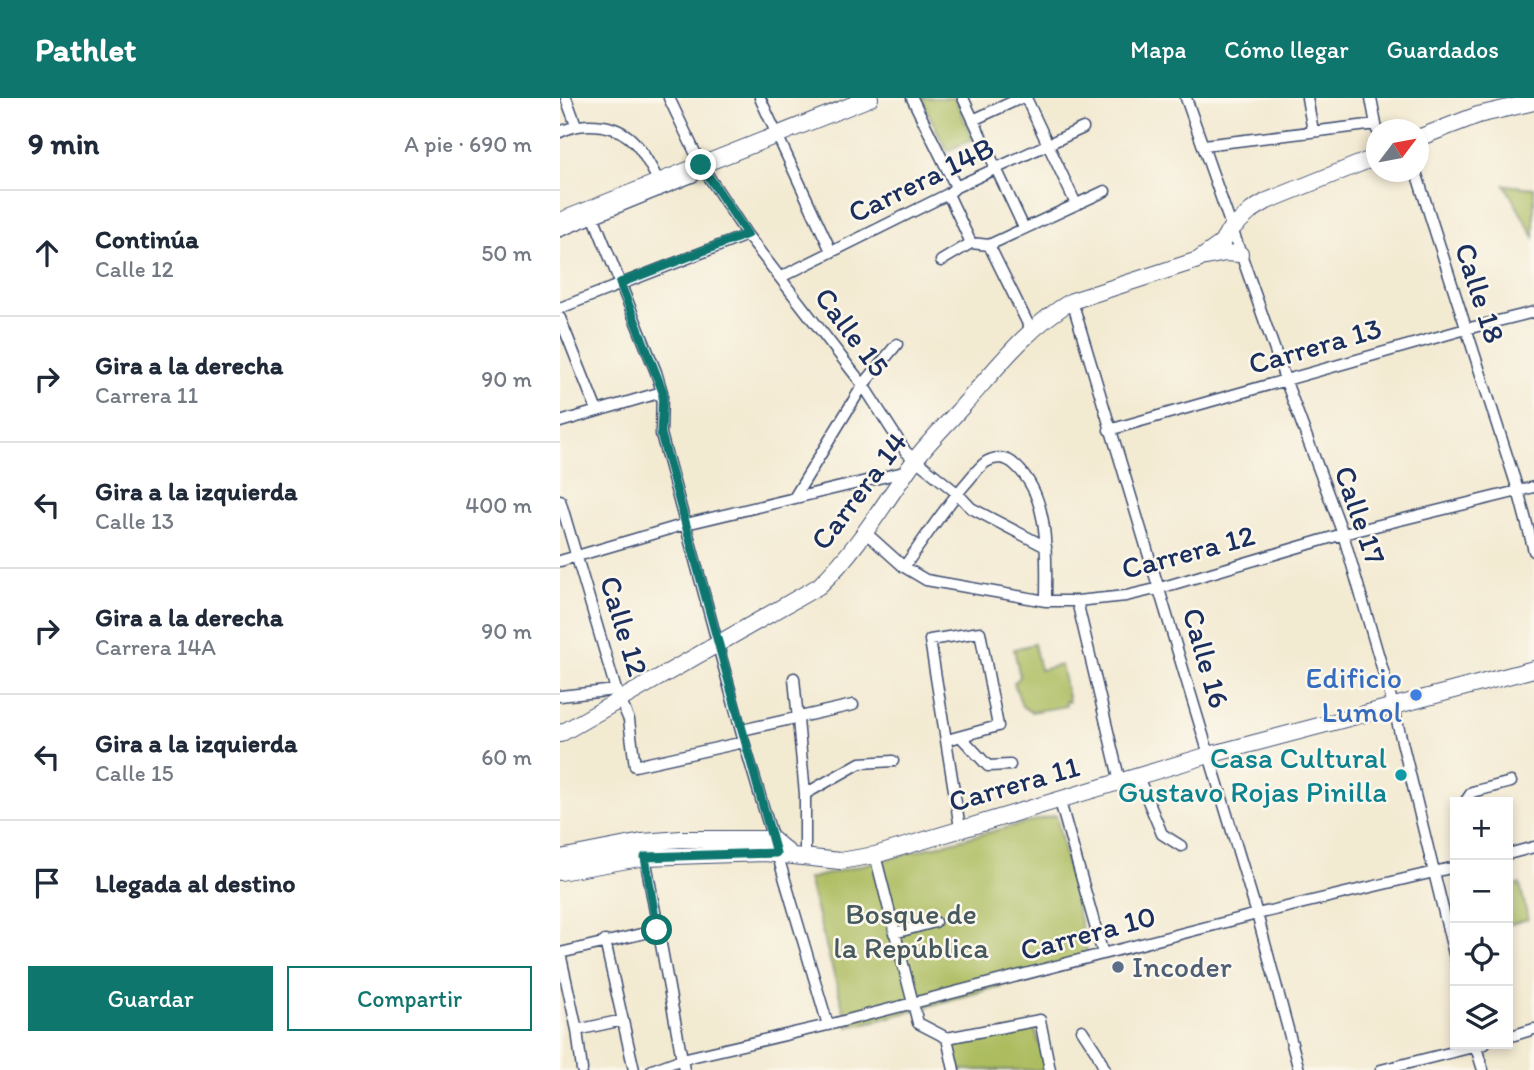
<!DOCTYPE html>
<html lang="es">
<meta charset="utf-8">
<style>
:root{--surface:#fff;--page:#f2f2f3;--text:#1f2937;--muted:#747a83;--line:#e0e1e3;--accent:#0f766e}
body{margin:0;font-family:Itim,sans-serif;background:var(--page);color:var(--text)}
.controls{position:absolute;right:21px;bottom:21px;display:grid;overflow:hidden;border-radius:0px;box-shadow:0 4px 10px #0003}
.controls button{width:63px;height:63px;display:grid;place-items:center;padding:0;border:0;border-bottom:2px solid var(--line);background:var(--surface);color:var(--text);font:35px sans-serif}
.compass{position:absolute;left:806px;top:21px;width:63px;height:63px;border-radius:50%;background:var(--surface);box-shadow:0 4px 10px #0003;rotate:58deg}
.stop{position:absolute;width:21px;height:21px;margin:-16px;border:5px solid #0f766e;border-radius:50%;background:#fff}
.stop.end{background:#0f766e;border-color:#fff;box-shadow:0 2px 7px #0008}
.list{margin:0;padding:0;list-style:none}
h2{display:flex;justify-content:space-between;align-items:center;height:91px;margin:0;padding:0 28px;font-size:30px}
h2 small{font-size:23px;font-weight:400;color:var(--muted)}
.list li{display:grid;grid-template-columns:46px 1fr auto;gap:21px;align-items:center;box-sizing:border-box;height:126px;padding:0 28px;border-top:2px solid var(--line)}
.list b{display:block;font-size:26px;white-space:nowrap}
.list p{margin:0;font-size:23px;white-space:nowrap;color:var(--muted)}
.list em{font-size:23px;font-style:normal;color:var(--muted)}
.actions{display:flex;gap:14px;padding:21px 28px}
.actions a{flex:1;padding:16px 0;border:2px solid var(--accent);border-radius:0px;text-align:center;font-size:24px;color:var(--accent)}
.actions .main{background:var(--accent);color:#fff}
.icon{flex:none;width:38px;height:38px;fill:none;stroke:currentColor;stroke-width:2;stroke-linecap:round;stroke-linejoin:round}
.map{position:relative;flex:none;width:974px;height:972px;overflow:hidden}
header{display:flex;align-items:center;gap:42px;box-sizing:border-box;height:98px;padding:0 35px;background:var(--accent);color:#fff}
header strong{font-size:33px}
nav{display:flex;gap:38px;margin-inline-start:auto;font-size:24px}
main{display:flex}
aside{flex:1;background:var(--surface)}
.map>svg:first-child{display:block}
</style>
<header>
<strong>Pathlet</strong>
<nav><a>Mapa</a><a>Cómo llegar</a><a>Guardados</a></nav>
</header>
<main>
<aside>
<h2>9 min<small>A pie · 690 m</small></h2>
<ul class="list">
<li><svg class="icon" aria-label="ahead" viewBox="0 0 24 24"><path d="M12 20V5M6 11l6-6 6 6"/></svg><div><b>Continúa</b><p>Calle 12</p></div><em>50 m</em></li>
<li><svg class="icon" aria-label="right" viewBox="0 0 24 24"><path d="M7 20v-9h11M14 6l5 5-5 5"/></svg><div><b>Gira a la derecha</b><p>Carrera 11</p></div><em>90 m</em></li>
<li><svg class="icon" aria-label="left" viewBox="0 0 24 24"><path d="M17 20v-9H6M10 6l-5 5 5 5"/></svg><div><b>Gira a la izquierda</b><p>Calle 13</p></div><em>400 m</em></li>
<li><svg class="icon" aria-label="right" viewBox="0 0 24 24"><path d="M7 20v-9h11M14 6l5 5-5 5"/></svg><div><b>Gira a la derecha</b><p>Carrera 14A</p></div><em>90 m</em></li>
<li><svg class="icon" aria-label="left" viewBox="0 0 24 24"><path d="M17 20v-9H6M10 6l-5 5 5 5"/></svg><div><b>Gira a la izquierda</b><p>Calle 15</p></div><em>60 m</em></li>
<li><svg class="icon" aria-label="arrive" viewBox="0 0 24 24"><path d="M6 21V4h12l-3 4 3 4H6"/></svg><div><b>Llegada al destino</b></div></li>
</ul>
<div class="actions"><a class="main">Guardar</a><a>Compartir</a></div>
</aside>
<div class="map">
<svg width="974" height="972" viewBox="0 0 974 972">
<rect width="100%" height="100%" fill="#fbf7ec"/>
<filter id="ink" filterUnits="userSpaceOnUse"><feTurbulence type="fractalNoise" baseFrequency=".0143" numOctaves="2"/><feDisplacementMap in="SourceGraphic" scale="14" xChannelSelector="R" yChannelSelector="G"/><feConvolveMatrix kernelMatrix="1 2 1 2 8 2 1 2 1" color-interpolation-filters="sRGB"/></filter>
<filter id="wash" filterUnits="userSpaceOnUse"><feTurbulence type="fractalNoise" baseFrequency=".00686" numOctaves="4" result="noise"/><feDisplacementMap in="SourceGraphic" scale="28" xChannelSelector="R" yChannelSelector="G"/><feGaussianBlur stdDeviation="1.57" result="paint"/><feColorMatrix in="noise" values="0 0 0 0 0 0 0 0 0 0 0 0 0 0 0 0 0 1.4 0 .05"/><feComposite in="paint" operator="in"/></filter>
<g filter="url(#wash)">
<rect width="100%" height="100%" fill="#f3ead2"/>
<path fill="#acbc5f" stroke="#64765e" stroke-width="2" d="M361,0h34l18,41 -26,12z
M945,87l29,3v49z
M474,546l6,26 21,-5 8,37 -4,-1 1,5 -35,6 -9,-6 -8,-23 6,-6 -6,-28z
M496,717l33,146 -206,58 -35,8 -40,-148z
M949,776l4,12 7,-2 8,35 -20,6z
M474,928l13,44h-90l-6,-29z"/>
</g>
<g filter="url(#ink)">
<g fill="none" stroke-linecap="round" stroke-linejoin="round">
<defs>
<path id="street" d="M6,0l10,27
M109,0l32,67 46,70 116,150 43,67 51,41 14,15 75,39
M200,0l71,153
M352,0l44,89
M403,0l61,130
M466,0l50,106
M626,0l99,281 58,155 50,171 62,253
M747,0l6,33
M811,0l6,32
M413,22l48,-22
M0,34c15,-7 27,-8 43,-6 32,5 42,30 56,56
M644,47l172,-21
M856,74l102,318 16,61
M388,96l23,49
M34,120l62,154 6,20 -1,42 83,308 84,283
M0,133l134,-55 5,-8
M429,147l42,85
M381,163l30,-18 18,2 116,-54
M221,179l167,-83 8,-7 127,-59
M512,203l185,613 42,156
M0,210l187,-73
M0,220l37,93
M0,324l102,-30
M549,332l357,-101 68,-17
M234,400l69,-113 34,-41
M0,402l56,190 13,30 6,46 109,-24
M305,434l39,35 22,13 120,21h31l49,-5 34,-8 183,-54 191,-47
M0,463l126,-37 222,-53
M344,469c21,-29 40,-59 64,-86 5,-6 11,-14 18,-19 9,-6 21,-5 29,3 36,32 31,91 31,136
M517,503l43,181
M234,580l11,116v64
M0,598l56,-6
M182,632l111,-25
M401,639l27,29 22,-1
M387,642l51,-14 -18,-94 -50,8 30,188
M578,679l24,57 19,12
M245,696l55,-31 33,-2
M499,700l44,156
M905,704l7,-10 39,-10
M948,756l26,-7
M315,757l43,168 29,15 7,32
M85,759l39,213
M334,835l41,-11
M45,843l29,129
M17,932l46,-10
M522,932l15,23 8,17
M948,939l26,-8
M387,940l93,-18 10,50
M915,946l8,26
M22,972l-5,-40 -17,-77 98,-23
M92,972l30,-11 146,-34 429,-111 198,-47
M821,972l104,-26"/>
<path id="secondary" d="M858,40l60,-23 56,-13
M0,123l310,-123
M646,159l19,-4 15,1
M0,636l259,-148c37,-35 64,-81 93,-122 14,-20 33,-38 50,-57 34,-38 65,-80 110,-106l126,-41 24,-17 5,-10 25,-23 15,-9 109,-44
M0,760l82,-16 39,-3h91l19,16
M0,774l85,-15 120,-4 75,8 35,-6 334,-100 325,-86"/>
</defs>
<use href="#street" stroke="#3b4b6f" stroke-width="13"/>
<use href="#secondary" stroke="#3b4b6f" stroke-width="18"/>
<use href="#street" stroke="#fff" stroke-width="10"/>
<use href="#secondary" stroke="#fff" stroke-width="16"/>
</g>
</g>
<g fill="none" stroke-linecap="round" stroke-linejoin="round" filter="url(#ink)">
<path stroke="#0f766e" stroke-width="9" d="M97,832l-12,-73 131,-4 -115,-419 2,-42 -43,-109 127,-49 -46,-69"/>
</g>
<circle fill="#3f7fe0" stroke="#fbf7ec" stroke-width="2.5" cx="856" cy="597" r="7"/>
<circle fill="#0f9aa8" stroke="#fbf7ec" stroke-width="2.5" cx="841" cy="677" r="7"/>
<circle fill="#5c6f8a" stroke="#fbf7ec" stroke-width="2.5" cx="558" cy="869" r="7"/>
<g text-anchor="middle" stroke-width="5" stroke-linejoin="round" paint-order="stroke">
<g font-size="30" fill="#1b2f5e" stroke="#fbf7ec">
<text transform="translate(361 82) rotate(-26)" y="10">Carrera 14B</text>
<text transform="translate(920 195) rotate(72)" y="10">Calle 18</text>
<text transform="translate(292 234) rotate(53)" y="10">Calle 15</text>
<text transform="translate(755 248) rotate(-16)" y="10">Carrera 13</text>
<text transform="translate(299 393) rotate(-53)" y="10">Carrera 14</text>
<text transform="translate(800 417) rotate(71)" y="10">Calle 17</text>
<text transform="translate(628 454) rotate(-15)" y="10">Carrera 12</text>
<text transform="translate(64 528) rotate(73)" y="10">Calle 12</text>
<text transform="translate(646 560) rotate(74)" y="10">Calle 16</text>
<text transform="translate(454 686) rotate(-16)" y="10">Carrera 11</text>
<text transform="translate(528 835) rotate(-15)" y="10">Carrera 10</text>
</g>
<g font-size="30" fill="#366cbe" stroke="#fbf7ec" text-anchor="end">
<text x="842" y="590">Edificio<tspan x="842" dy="34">Lumol</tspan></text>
</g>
<g font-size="30" fill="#0d838f" stroke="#fbf7ec" text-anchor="end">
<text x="827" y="670">Casa Cultural<tspan x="827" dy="34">Gustavo Rojas Pinilla</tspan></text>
</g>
<g font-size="30" fill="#46595e" stroke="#fbf7ec">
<text x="351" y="826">Bosque de<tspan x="351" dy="34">la República</tspan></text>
</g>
<g font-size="30" fill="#4e5e75" stroke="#fbf7ec" text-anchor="start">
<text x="572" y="879">Incoder</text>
</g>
</g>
</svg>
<div class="controls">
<button>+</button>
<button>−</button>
<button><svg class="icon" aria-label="locate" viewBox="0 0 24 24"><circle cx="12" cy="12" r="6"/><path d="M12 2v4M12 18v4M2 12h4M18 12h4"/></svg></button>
<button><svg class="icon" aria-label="layers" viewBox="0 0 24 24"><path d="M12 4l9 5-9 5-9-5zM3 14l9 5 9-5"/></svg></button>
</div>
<svg class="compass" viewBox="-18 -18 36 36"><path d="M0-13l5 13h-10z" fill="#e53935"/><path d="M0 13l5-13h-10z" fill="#747a83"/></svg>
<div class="stop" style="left:97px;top:832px"></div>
<div class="stop end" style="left:141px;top:67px"></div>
</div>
</main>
